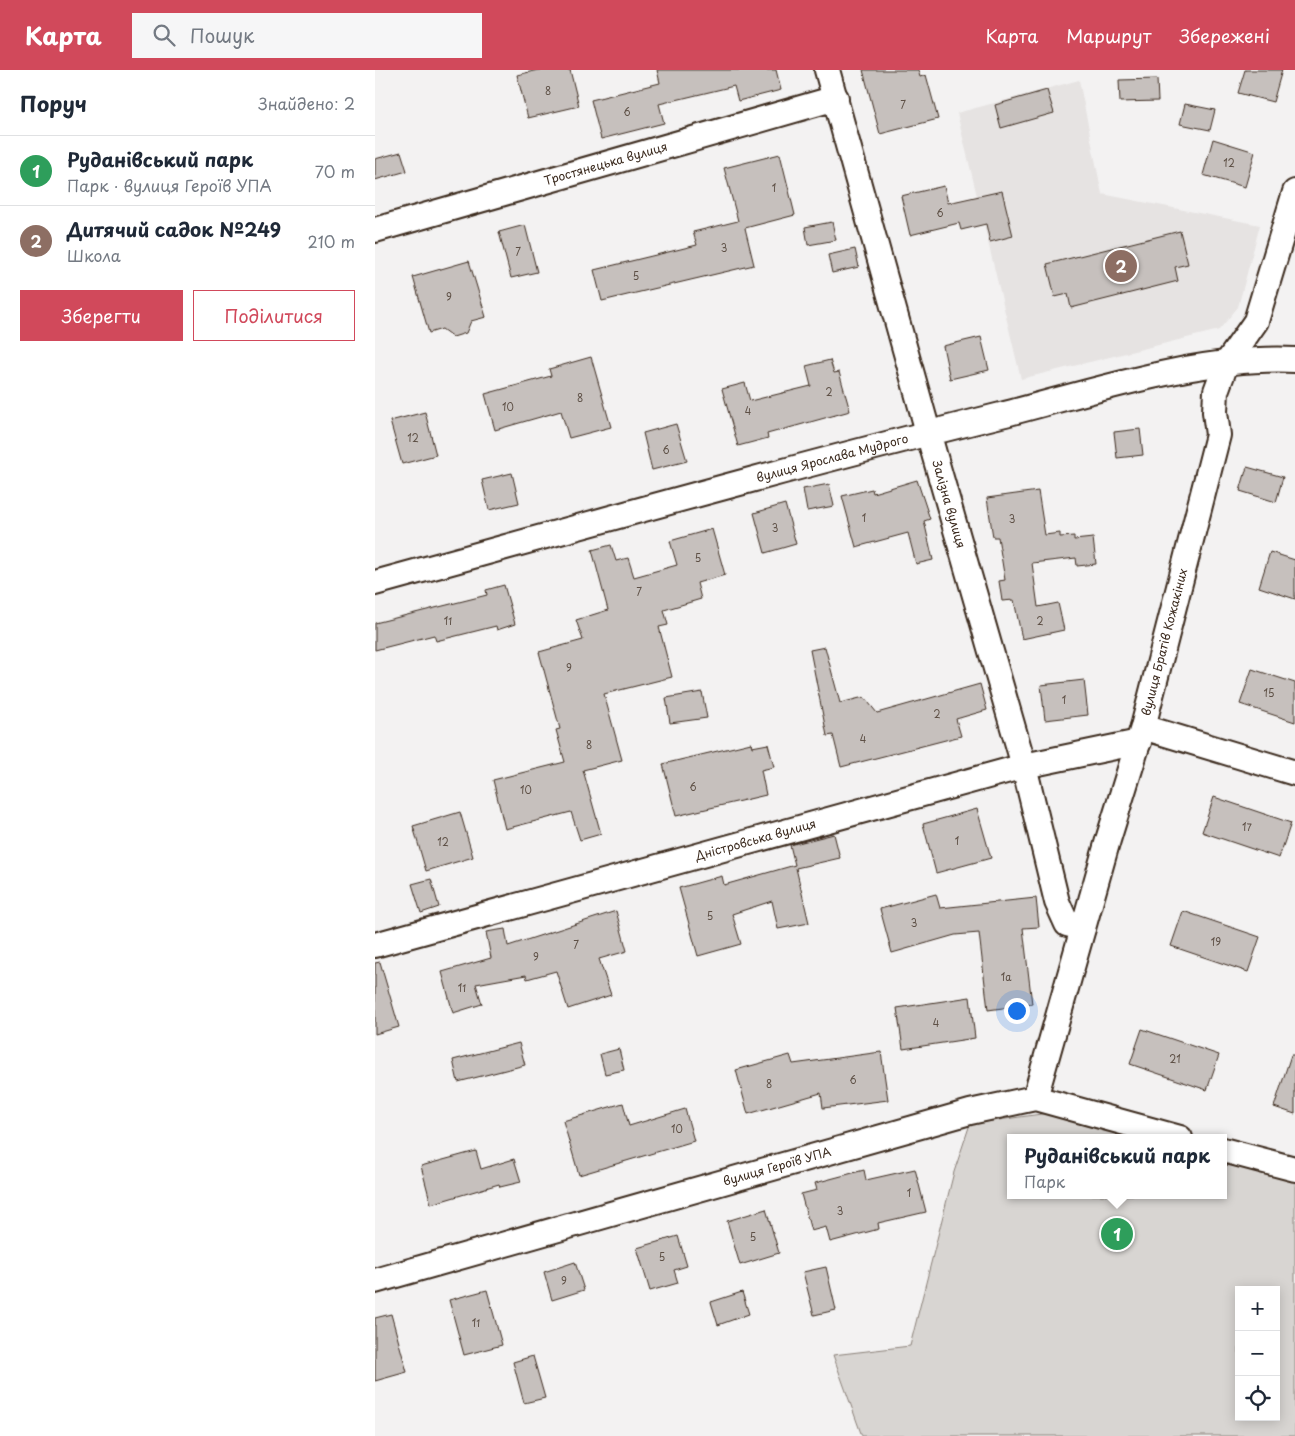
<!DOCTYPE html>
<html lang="uk">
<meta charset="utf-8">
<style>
:root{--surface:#fff;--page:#f6f6f7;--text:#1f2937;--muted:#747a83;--line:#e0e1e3;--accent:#d1495b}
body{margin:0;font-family:"Playpen Sans",sans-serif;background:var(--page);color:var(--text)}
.controls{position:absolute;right:15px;bottom:15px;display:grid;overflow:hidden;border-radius:0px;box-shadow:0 2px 12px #0003}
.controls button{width:45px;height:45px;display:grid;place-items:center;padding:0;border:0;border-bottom:1px solid var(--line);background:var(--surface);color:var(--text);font:25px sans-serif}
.you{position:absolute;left:641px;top:940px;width:18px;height:18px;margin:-12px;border:4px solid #fff;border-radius:50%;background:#1a73e8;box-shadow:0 0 0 8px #1a73e833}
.badge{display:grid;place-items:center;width:32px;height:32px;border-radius:50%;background:var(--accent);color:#fff;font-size:16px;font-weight:700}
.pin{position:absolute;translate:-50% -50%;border:2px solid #fff;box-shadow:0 1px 5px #0006}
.popup{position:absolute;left:632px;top:1064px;width:220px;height:65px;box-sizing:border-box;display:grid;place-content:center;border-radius:0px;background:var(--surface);filter:drop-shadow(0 1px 4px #0005);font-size:16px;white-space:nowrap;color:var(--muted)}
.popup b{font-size:19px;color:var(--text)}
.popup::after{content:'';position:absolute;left:50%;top:100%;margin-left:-10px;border:10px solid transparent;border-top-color:var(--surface)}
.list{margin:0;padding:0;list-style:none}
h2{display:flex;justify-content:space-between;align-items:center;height:65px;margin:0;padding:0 20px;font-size:21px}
h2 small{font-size:16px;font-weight:400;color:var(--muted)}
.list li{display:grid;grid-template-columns:32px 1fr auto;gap:15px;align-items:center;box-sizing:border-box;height:70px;padding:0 20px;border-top:1px solid var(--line)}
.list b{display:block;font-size:19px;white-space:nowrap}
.list p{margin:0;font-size:16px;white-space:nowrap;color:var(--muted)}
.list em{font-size:16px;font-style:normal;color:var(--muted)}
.actions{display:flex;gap:10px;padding:15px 20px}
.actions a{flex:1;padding:11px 0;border:1px solid var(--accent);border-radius:0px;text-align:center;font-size:18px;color:var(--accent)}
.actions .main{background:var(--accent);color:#fff}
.icon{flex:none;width:28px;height:28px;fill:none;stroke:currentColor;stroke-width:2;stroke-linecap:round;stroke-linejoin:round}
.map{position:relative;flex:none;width:920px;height:1366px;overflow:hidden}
header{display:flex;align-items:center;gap:30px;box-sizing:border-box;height:70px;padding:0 25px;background:var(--accent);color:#fff}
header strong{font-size:24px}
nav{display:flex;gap:28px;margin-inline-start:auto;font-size:18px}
.search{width:350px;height:45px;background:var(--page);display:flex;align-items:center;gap:12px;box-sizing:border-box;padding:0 18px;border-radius:0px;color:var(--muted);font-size:19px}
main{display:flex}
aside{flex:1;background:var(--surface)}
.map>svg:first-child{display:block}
</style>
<header>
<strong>Карта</strong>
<div class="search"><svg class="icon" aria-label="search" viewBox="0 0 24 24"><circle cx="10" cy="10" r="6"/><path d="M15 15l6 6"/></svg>Пошук</div>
<nav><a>Карта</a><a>Маршрут</a><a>Збережені</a></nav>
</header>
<main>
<aside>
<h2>Поруч<small>Знайдено: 2</small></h2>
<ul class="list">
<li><span class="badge" style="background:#2e9e5b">1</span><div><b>Руданівський парк</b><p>Парк · вулиця Героїв УПА</p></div><em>70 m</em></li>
<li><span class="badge" style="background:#8d6e63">2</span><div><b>Дитячий садок №249</b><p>Школа</p></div><em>210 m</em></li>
</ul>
<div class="actions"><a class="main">Зберегти</a><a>Поділитися</a></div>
</aside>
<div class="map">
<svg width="920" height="1366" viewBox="0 0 920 1366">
<rect width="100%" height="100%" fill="#f3f2f2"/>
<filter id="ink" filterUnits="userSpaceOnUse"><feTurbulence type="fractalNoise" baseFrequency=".02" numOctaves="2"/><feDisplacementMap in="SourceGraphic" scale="10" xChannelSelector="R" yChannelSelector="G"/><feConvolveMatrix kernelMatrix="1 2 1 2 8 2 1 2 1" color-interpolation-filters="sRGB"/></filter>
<g filter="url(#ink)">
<path fill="#e6e3e2" d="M704,10l23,114 158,31 -22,82 -19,23 -198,49 -64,-266z"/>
<path fill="#d8d5d2" stroke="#8a8078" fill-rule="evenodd" d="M702,1039l91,29h-157v57h212v-40l72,22v259h-433l-29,-81 77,-9 44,-174 16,-48zM864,1220h37v127h-37z"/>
<path fill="#c6c0bd" stroke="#3b2a1e" d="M163,0h32l9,36 -51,12 -11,-43z
M282,0h119l5,20 -43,11 -4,-15 -75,18 5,19 -63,16 -10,-39 69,-17z
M488,0h55l2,7 6,-2 12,44 -58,15z
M870,0h37l-9,32 -35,-9z
M782,9l1,22 -38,1 -1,-22z
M672,20l7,23 -53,15 -6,-23z
M810,34l30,6 -5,20 -30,-6z
M838,69l42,13 -10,35 -42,-12z
M26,82l6,19 -32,9v-21z
M405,84l15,61 -50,13 9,37 -152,36 -8,-31 103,-25 -4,-13 45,-11 -14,-53z
M569,116l4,17 54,-12 11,45 -23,6 -4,-18 -25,6 -2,-7 -49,12 -9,-39z
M457,152l4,18 -28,5 -3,-18z
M150,155l12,47 -26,6 -12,-46z
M805,161l8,33 -13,3 3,14 -107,27 -3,-14 -13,3 -8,-33z
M480,179l4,18 -27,6 -4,-18z
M94,191l17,56 -15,4 -5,12 -13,4 -11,-8 -13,4 -16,-56z
M606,267l8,33 -39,9 -7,-33z
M216,287l20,70 -42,11 -8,-27 -66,19 -10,-36 66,-18 -2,-7z
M455,290l4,13 5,-1 11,39 -83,23 1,4 -30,8 -16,-57 23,-6 5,18 61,-15 -5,-20z
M50,342l11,43 -34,9 -12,-43z
M301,354l11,37 -35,9 -9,-37z
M765,359l3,26 -26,3 -3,-26z
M872,397l36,10 -7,25 -36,-11z
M137,403l7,30 -30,7 -7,-30z
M542,410l13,39 -6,2 9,39 -17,4 -8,-31 -52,14 -14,-51 30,-7 1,4z
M454,414l5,22 -27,5 -4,-22z
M663,421l7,44 15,-2v4l14,-1v4l19,-2 3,26 -19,2 -1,-8 -44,5 6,44 20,-4 6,27 -42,9 -8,-39 -12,1 -3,-20 6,-1 -7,-43h-5l-6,-39z
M410,434l11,40 -31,9 -11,-40z
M337,459l13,46 -28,8 4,16 -37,11 4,15 -9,2 13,50 -68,17 18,66 -39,10 18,64 -21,6 -9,-28 -66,17 -12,-49 72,-18 -9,-32 4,-1 -21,-77 44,-12 -7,-20 32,-10 -16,-60 19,-5 5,16 12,-3 6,19 43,-12 -7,-24z
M895,482l25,8v39l-36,-12z
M129,515l11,39 -18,6 -1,-4 -60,15 -2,-6 -59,15v-27l112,-28 -1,-5z
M450,577l15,56 24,-6 13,16 103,-29 7,26 -31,9 5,17 -120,31 -8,-32 -6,1 -17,-86z
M877,599l43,14v39l-55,-18z
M709,610l4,35 -43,5 -4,-35z
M327,622l5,26 -37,5 -4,-25z
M376,673l1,4 16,-3 6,23 -13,3 5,25 -90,21 -13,-52z
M839,727l77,26 -12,35 -77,-26z
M602,739l14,49 -55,15 -13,-49z
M85,742l13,45 -47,14 -13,-45z
M459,764l6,24 -44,10 13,55 -31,6 -6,-28 -40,13 9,30 -43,12 -19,-68 43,-12 2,9 71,-20 -5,-20z
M56,809l8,28 -18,6 -9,-29z
M561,824l4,14 96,-10 3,29 -16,1 9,76 -44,6 -9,-77 -24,2 -63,18 -12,-44z
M241,841l11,40 -28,8 12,36 -43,14 -12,-38 -29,8 -1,-4 -50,9 6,20 -29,9 -11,-41 49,-14 -5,-26 19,-3 3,17z
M808,841l77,26 -12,35 -77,-26z
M5,892l19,65 -24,7v-71z
M595,927l5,41 -72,11 -6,-41z
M767,959l77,26 -12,35 -77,-26z
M144,973l6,22 -67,17 -5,-22z
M244,979l5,21 -19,4 -5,-20z
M506,982l7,48 -65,8 -2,-15 -73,21 -12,-44 54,-15 3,9z
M916,985h4v59l-21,-7z
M248,1033l6,23 56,-17 9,32 -115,34 -16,-54z
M101,1081l5,18 33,-10 7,23 -21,5 -1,-3 -68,20 -10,-38z
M540,1099l11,43 -48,11 1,6 -49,13 -4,-15 -15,4 -10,-37 16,-4 -2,-7 49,-13 2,10z
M391,1139l13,44 -39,12 -13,-44z
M303,1166l9,30 -13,4 4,13 -28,8 -13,-43z
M200,1192l9,28 -32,10 -8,-28z
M451,1197l10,43 -22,5 -11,-43z
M112,1220l15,55 -38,10 -15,-55z
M367,1222l7,22 -31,11 -7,-23z
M16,1244l16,58 -32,9v-63z
M158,1286l12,42 -21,5 -11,-41z"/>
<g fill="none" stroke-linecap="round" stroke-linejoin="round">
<defs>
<g id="minor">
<path id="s1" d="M452,0l108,387 89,309 33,136 10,22 16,4"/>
<path id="s2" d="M0,160l461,-132"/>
<path id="s3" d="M0,513c208,-57 416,-116 626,-168 90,-23 202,-60 294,-55"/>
<path d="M768,657l152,46"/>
<path id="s4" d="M0,875l649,-179 115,-24"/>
<path id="s5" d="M660,1028l73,-258 35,-113 75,-292 -3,-23 1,-21 10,-27 30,-43 39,-129"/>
<path d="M848,1080l72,19"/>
<path id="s6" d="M0,1211l595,-169 65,-14 145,40"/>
</g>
</defs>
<use href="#minor" stroke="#3b2a1e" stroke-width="28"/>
<use href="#minor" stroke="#fff" stroke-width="24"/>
</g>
</g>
<g text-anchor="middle" stroke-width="4.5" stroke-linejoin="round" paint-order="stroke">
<g font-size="10" fill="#5e5046">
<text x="173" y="25">8</text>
<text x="528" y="39">7</text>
<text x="252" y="46">6</text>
<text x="854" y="97">12</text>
<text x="399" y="122">1</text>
<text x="565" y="147">6</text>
<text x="349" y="182">3</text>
<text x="143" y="186">7</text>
<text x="261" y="210">5</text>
<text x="74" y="231">9</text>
<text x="454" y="326">2</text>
<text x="205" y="332">8</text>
<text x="133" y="341">10</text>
<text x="373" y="345">4</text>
<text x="38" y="372">12</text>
<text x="291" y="384">6</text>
<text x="489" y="452">1</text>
<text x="637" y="453">3</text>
<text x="400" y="462">3</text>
<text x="323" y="492">5</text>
<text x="264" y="526">7</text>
<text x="73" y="555">11</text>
<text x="665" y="555">2</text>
<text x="194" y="602">9</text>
<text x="894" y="627">15</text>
<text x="689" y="634">1</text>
<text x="562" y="648">2</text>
<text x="488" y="673">4</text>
<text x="214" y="679">8</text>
<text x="318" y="721">6</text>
<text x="151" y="724">10</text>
<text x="872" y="761">17</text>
<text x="582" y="775">1</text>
<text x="68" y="776">12</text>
<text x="335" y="850">5</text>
<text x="539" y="857">3</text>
<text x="841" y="876">19</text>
<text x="201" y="879">7</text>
<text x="161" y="891">9</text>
<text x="631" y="911">1а</text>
<text x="87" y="922">11</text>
<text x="561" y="957">4</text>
<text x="800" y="993">21</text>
<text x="478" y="1014">6</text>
<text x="394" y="1018">8</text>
<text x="302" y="1063">10</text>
<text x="534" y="1127">1</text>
<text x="465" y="1145">3</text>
<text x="378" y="1171">5</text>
<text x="287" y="1191">5</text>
<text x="189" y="1215">9</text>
<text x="101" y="1257">11</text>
</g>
<g font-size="12" fill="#3b2a1e" stroke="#fff">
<text dy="4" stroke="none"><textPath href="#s2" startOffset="240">Тростянецька вулиця</textPath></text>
<text dy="4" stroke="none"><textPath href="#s3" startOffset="474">вулиця Ярослава Мудрого</textPath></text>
<text dy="4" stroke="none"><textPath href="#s1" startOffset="451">Залізна вулиця</textPath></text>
<text dy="4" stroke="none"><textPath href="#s5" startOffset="474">вулиця Братів Кожакіних</textPath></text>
<text dy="4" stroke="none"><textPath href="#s4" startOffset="395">Дністровська вулиця</textPath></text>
<text dy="4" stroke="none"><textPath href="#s6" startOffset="418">вулиця Героїв УПА</textPath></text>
</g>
</g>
</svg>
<div class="controls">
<button>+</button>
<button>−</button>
<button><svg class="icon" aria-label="locate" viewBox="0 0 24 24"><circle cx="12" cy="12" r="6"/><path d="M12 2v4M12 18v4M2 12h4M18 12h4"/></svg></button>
</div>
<div class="you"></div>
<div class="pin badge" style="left:742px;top:1164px;background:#2e9e5b">1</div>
<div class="popup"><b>Руданівський парк</b>Парк</div>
<div class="pin badge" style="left:746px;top:196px;background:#8d6e63">2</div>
</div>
</main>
